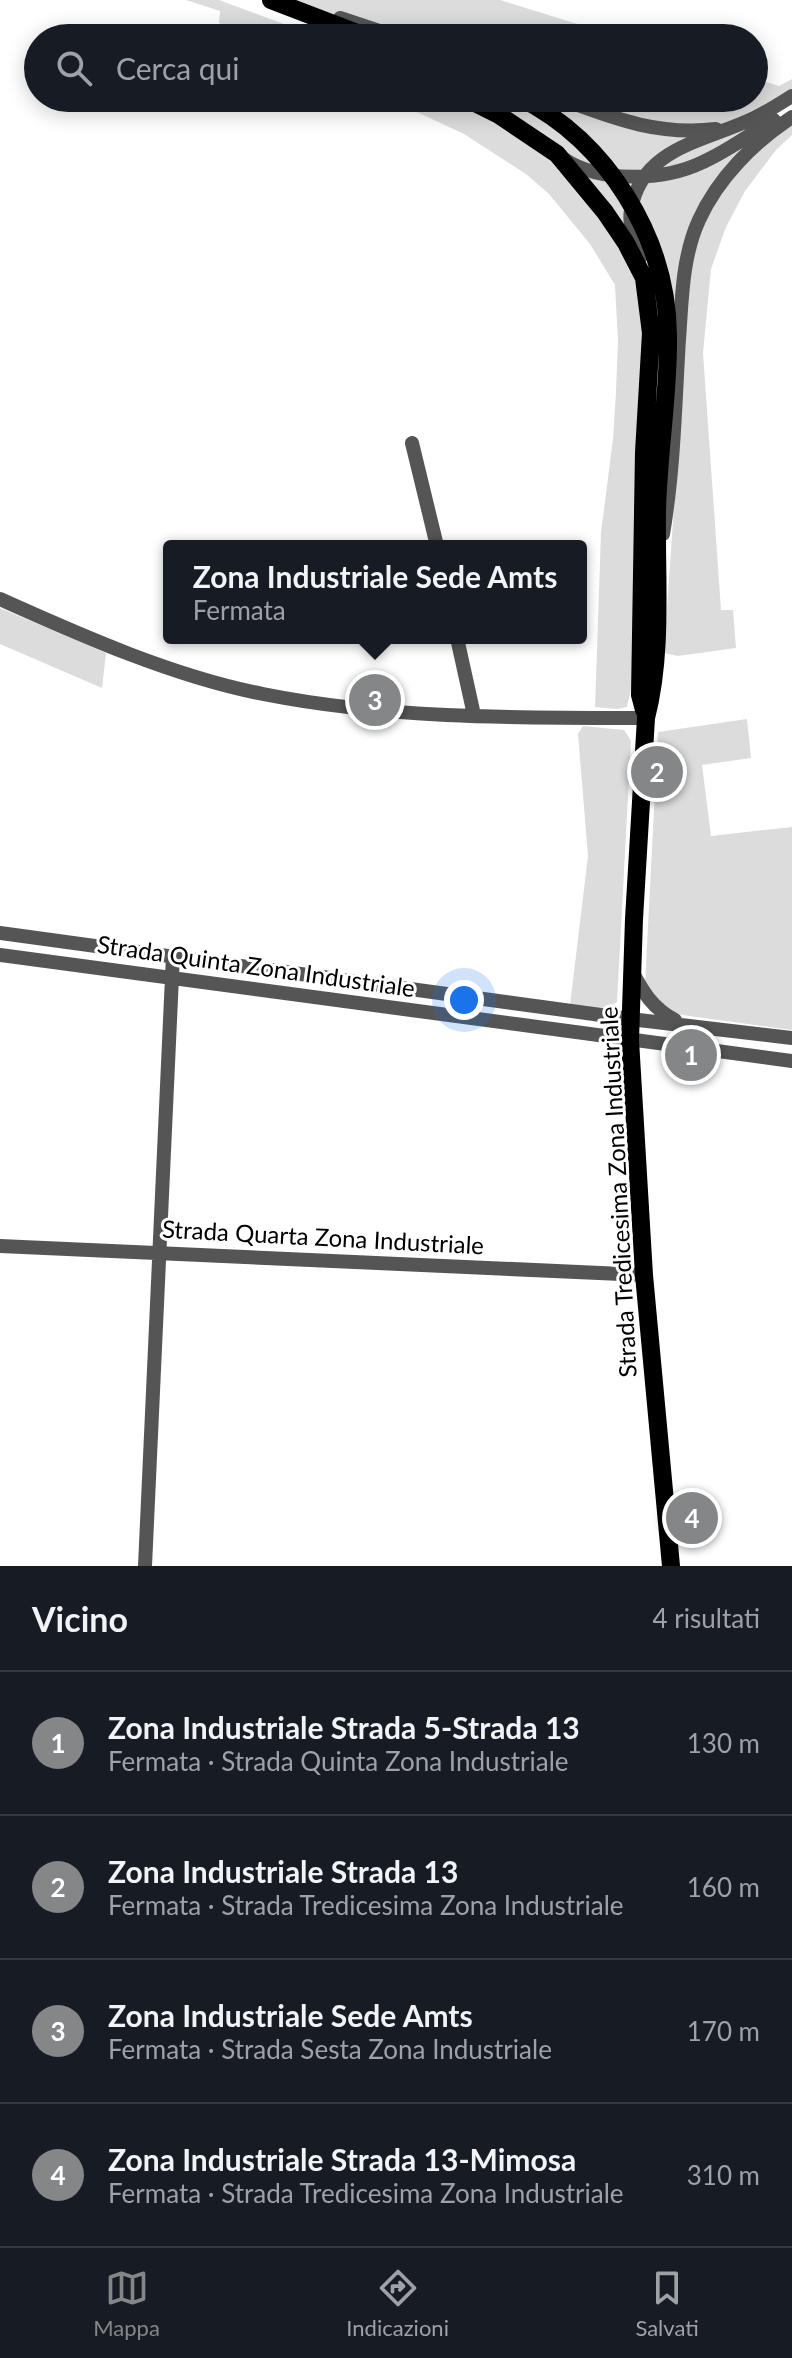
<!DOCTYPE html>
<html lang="it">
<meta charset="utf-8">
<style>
:root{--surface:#171b24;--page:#242831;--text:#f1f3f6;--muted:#9ea1a6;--line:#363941;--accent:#858687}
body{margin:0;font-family:Lato,sans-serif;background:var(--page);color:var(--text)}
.you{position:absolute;left:464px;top:1000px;width:28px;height:28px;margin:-20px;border:6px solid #fff;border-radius:50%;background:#1a73e8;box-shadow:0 0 0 12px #1a73e833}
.badge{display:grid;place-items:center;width:52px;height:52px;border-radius:50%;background:var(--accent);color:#fff;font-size:26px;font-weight:700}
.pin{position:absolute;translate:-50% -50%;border:4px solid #fff;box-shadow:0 2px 8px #0006}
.popup{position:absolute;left:163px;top:540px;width:424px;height:104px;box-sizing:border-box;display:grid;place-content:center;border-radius:8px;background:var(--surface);filter:drop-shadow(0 2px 6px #0005);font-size:26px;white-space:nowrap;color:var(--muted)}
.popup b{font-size:30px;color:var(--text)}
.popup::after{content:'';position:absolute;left:50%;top:100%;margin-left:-16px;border:16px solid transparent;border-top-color:var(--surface)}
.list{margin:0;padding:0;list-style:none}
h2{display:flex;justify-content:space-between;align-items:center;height:104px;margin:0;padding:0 32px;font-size:34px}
h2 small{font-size:26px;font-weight:400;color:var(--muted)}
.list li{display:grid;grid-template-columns:52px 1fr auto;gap:24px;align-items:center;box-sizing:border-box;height:144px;padding:0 32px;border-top:2px solid var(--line)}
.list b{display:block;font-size:30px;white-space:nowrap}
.list p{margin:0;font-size:26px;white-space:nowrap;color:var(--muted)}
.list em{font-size:26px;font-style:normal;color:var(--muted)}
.icon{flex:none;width:44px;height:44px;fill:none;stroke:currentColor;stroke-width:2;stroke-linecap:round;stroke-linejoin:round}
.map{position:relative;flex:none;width:792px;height:1566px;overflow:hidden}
.search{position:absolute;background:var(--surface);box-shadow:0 4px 20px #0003;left:24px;right:24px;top:24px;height:88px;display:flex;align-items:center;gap:20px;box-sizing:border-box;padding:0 28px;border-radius:44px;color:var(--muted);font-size:30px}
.sheet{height:680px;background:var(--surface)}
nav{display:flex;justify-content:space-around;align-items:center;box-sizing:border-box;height:112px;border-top:2px solid var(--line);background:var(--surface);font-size:22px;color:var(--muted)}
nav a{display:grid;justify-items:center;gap:4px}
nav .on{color:var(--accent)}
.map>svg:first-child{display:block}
</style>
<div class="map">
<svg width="792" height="1566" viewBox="0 0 792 1566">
<rect width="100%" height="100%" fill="#fff"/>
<path fill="#dcdcdc" d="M186,0h33l103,38h-68l-35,-15 1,-12z
M288,0h212l123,38h-214z
M754,78l25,8 13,-7v11c-21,12 -43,26 -66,33 -48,16 -109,-12 -156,-25h184z
M387,98h66l30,16 72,48 25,25 51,78 11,39 1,31 -10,345 -6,27 -10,2 -22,-2 6,-174 12,-94 3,-47 2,-51 -3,-56 -25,-41 -41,-50 -23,-20 -62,-40z
M479,98h72l74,29 72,10 -53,35 -61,-7z
M792,124v11l-16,15 -31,41 -19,36 -15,42 -8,84 18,257h12l3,38 -58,8 -14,-3 26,-381 11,-46 33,-50 32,-33z
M753,128l-52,32 -47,11 28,-21z
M757,137l-41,43 -42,143c-7,-45 -12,-83 -37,-123l12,-21z
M577,172l62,7 -10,61z
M0,608l106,45 -4,35 -102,-44z
M747,719l4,39 -49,7 9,71 81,-9v203l-117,-16 -14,-9 -16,-20 13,-253z
M583,726l41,4 7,11 -14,261c-13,10 -31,5 -47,3l18,-149 -10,-122z"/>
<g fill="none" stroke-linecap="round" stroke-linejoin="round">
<path stroke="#555" stroke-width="14" d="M340,18l60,20
M559,98c54,20 98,38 157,31
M564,159c36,24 100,22 139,3 25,-11 47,-28 71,-42
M640,258c-4,-15 -12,-32 -9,-48 10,-63 76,-69 123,-92 13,-6 25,-14 38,-22
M412,443l25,103
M663,534c11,-64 12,-130 16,-195 3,-39 3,-82 20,-119 19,-42 55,-78 93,-103
M0,599c82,37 175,78 263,95 125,25 256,24 383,24
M457,638l17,77
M0,933l630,86 162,19
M0,955l792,106
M632,971c11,21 21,38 43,49
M0,1246l644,29
M145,1566l28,-611"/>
<path stroke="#000" stroke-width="18" d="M271,0l99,38
M465,98l34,17 58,39 48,58 21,31 18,35 7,55 -7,119 -4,243 4,15
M521,98c86,44 146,139 147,237 1,59 -10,118 -11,177 -1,67 6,141 -11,206l-12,201 -4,121 14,235 27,291"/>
</g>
<g text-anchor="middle" stroke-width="6" stroke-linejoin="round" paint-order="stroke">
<g font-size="24" fill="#000" stroke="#fff">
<text transform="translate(256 967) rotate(8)" y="8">Strada Quinta Zona Industriale</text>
<text transform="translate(619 1192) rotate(-93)" y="8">Strada Tredicesima Zona Industriale</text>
<text transform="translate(323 1238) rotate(3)" y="8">Strada Quarta Zona Industriale</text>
</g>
</g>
</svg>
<div class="you"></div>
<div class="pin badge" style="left:691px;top:1055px">1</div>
<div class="pin badge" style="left:657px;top:772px">2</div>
<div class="pin badge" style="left:375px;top:700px">3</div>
<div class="popup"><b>Zona Industriale Sede Amts</b>Fermata</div>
<div class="pin badge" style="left:692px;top:1518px">4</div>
<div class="search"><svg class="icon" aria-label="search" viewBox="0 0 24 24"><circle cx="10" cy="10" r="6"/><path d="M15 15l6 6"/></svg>Cerca qui</div>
</div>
<section class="sheet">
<h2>Vicino<small>4 risultati</small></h2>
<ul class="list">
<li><span class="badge">1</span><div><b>Zona Industriale Strada 5-Strada 13</b><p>Fermata · Strada Quinta Zona Industriale</p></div><em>130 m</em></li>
<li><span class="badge">2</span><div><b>Zona Industriale Strada 13</b><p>Fermata · Strada Tredicesima Zona Industriale</p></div><em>160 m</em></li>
<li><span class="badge">3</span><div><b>Zona Industriale Sede Amts</b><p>Fermata · Strada Sesta Zona Industriale</p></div><em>170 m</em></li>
<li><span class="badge">4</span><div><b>Zona Industriale Strada 13-Mimosa</b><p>Fermata · Strada Tredicesima Zona Industriale</p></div><em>310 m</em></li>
</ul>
</section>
<nav>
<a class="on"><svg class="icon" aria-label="map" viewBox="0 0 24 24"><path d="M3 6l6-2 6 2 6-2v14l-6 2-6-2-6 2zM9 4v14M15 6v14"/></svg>Mappa</a>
<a><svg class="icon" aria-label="directions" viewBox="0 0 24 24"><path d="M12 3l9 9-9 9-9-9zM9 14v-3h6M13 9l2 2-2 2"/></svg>Indicazioni</a>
<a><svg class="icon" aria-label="saved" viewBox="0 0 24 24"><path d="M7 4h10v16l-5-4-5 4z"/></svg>Salvati</a>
</nav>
